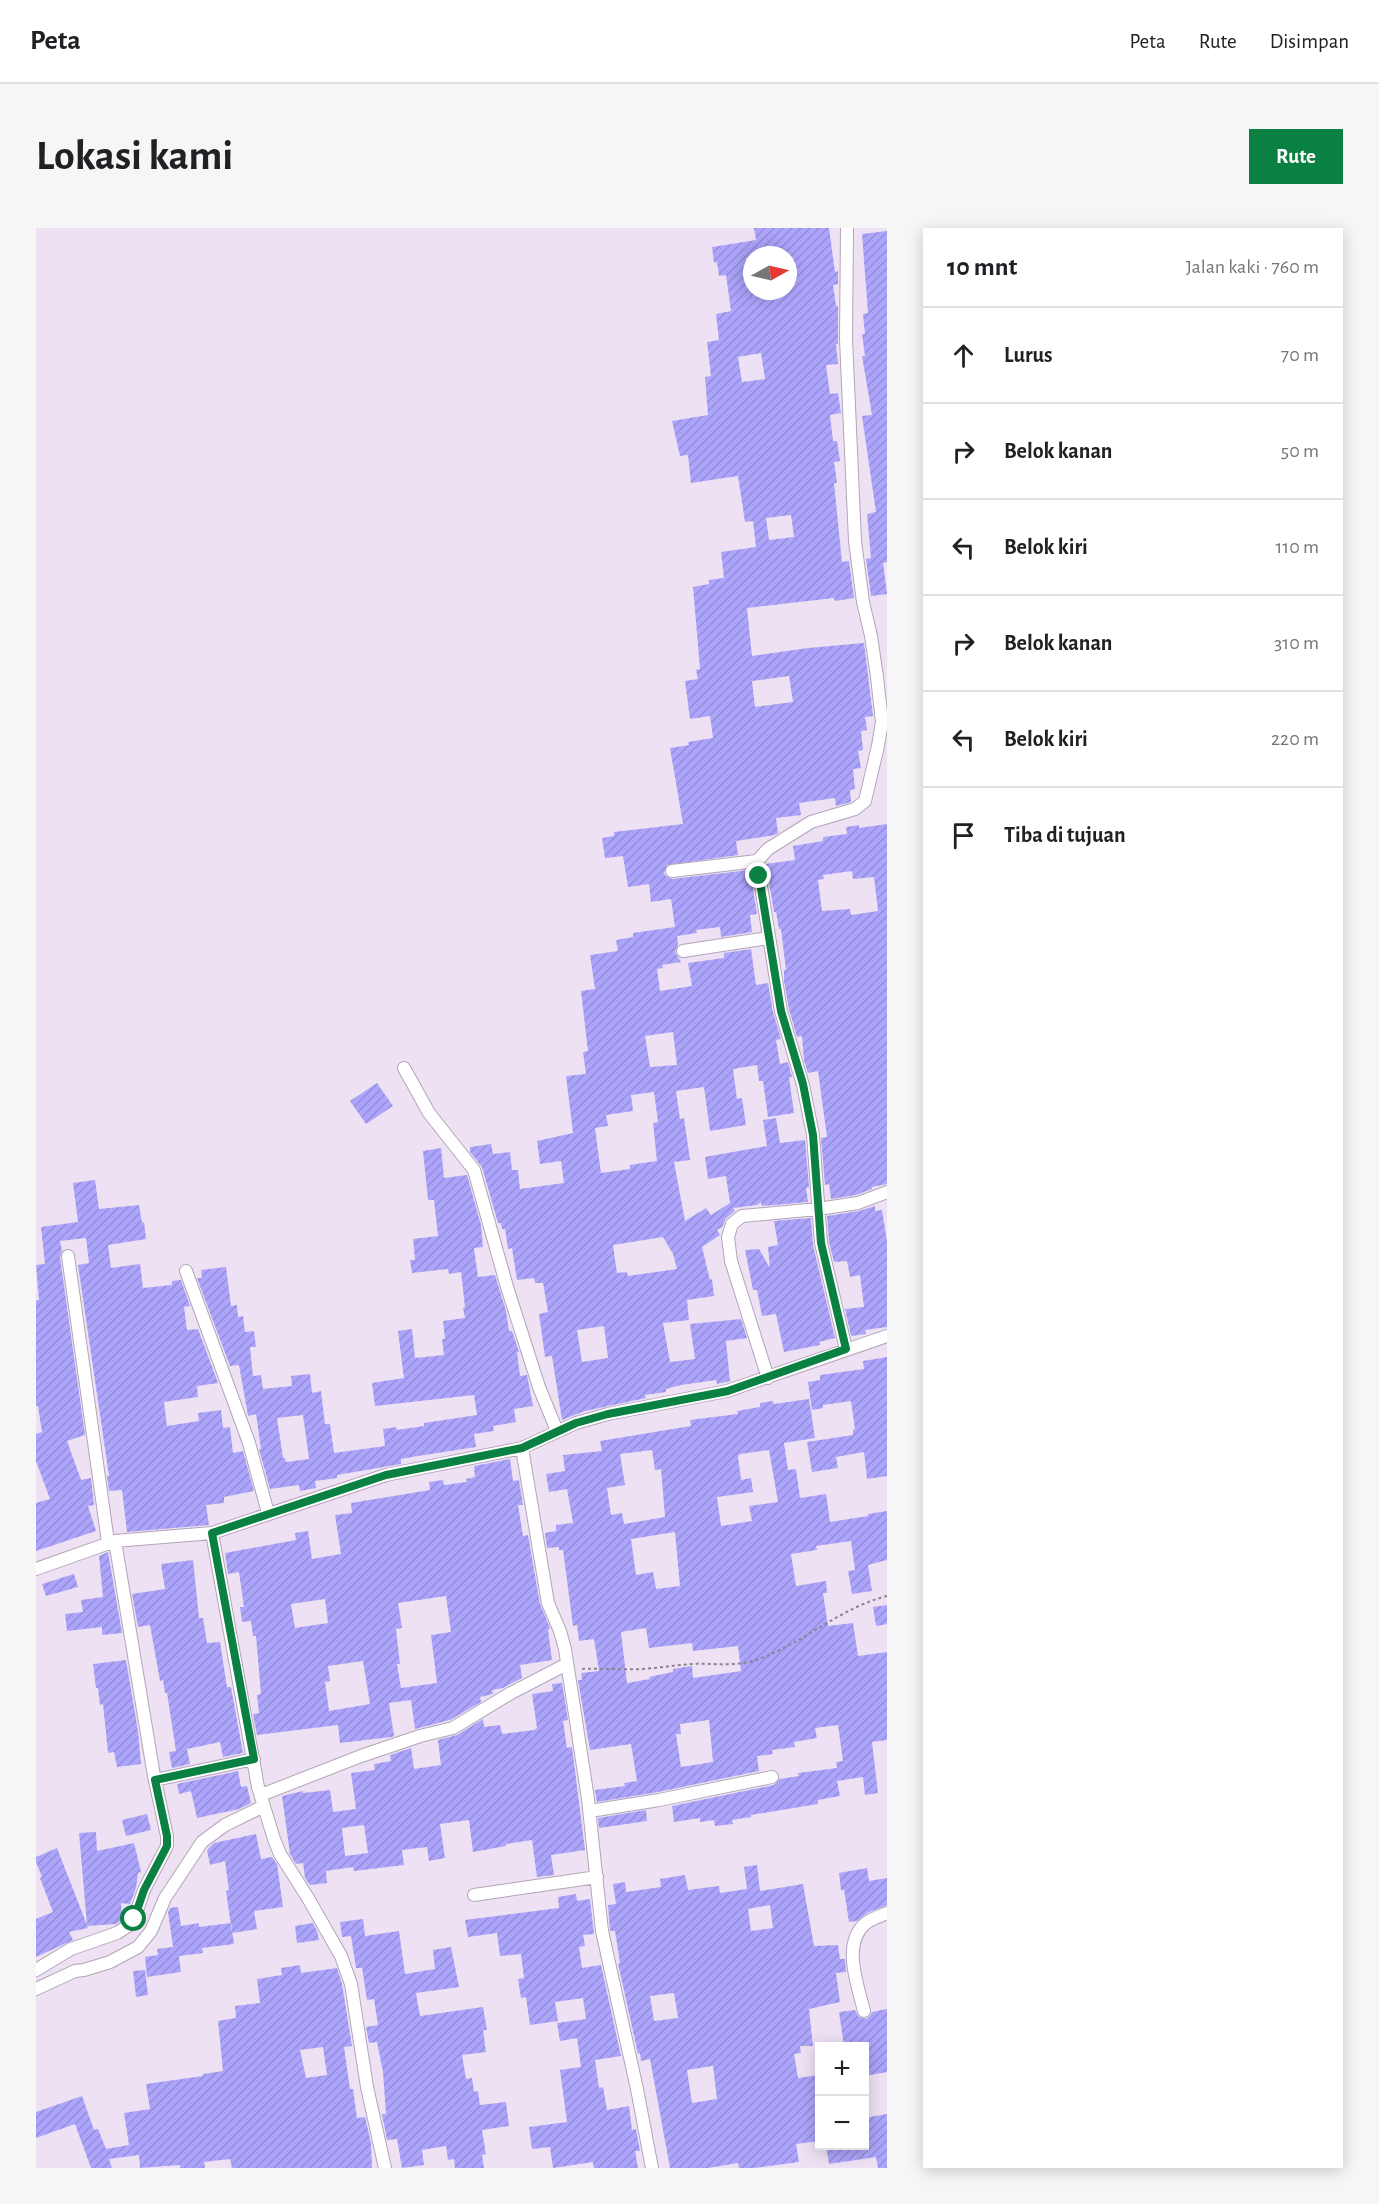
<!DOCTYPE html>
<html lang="id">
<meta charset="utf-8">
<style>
:root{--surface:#fff;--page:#f6f6f6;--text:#202124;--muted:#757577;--line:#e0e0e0;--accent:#0b8043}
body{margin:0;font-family:"Alegreya Sans",sans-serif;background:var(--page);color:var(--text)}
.controls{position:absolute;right:18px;bottom:18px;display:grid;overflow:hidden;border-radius:0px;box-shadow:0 3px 15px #0003}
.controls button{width:54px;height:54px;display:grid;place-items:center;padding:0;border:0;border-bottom:2px solid var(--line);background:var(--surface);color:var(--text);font:30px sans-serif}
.compass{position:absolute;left:707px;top:18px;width:54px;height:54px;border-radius:50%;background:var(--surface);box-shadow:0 3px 15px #0003;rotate:82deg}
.stop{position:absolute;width:18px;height:18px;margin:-14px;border:4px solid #0b8043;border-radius:50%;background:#fff}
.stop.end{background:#0b8043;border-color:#fff;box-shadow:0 2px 6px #0008}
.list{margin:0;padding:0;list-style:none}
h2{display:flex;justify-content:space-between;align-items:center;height:78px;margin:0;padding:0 24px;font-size:26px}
h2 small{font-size:20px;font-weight:400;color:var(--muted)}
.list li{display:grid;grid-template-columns:39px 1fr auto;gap:18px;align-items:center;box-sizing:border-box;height:96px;padding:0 24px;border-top:2px solid var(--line)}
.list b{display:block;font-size:22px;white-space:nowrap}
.list em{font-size:20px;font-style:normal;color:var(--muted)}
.icon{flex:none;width:33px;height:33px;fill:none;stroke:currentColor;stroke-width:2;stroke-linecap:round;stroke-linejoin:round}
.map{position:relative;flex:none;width:851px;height:1940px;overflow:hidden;border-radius:0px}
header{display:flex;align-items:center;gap:36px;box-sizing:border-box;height:84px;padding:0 30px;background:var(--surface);border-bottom:2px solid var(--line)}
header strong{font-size:28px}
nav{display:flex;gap:33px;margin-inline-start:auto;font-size:21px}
.intro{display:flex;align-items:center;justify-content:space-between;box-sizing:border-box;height:144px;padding:0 36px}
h1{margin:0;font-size:42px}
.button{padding:15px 27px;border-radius:0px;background:var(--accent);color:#fff;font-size:21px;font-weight:700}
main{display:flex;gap:36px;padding:0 36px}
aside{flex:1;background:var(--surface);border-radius:0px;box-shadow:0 3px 15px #0003}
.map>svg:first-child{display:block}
</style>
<header>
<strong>Peta</strong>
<nav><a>Peta</a><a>Rute</a><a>Disimpan</a></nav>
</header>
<div class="intro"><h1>Lokasi kami</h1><a class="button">Rute</a></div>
<main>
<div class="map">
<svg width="851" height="1940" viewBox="0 0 851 1940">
<defs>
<pattern id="building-hatch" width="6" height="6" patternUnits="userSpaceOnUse" patternTransform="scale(1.5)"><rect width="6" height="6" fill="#ada5fc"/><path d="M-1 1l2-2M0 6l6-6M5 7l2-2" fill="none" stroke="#948dd7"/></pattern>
</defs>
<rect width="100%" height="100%" fill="#efe1f4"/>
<path fill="url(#building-hatch)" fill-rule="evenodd" d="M718,0h75l6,44 3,-1v13l-5,1 3,21h2v38h-2l2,20 -12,1 4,29 8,-1 3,20 -11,2 3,26h4l3,20 -6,1 3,21h-3l8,79 7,-1 5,37 -19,3 -1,-3 -87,10 5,48 56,-8 56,-5 9,73 -8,1 2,13 -6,1 2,19 -5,1 3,17 -8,1 2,20 -5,1 1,12 -15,4 -1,-8 -36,5 2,12 -25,3 2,15 -3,2 -39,6 2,14 -71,10 -3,8 2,3 6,3 78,-9 7,44 -7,1 2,17 -31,5 -1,-10 -24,3 1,3 -20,3 1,8 -3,8 6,10 -19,3 1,3 -6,1 3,22 32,-5 -4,-23 36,-5v-5l27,-4 5,36 12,-2 5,29 8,27 -5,1 4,24 8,-2 4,15h-3l5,36 -26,4 -5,-36h-4l-2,-16 -24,4 4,30 5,-1 4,27 -36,6 -6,-44 -28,4 4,28 4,-1 6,42 -16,2 11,59 21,-13 5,7 19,-12 -4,-27 -18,3 -3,-22 62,-11 -4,-26 13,-2 4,25 25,-3 4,47 -3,1 2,14 -46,4 -1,-4 -4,3 -24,3 2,3 -9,7 -4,9 -5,3 3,5 -18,12 8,33 2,-1 2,17 -27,4 2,20 -26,3 7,39 25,-3 -5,-35 51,-5 6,19 -21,3 4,40 -13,3 -1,-4 -35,5 -15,4v3l-21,3 1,3 -61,13 -23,9 -10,-64 -7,1 -6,-43 9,-2 -5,-29h-8l-1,-5 -17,2 -5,-32 -4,1 -3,-20h-3l-1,-6h-3l-16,-56 -12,-15v-5l21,-3 2,10 17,-2 2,18h6l2,19 44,-6 -3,-22 -21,3 -3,-23 36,-8 -7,-57 20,-2 -3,-22 5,-1 -7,-60 14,-2 -5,-34 28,-4 -2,-11 17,-3v-4l42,-6 -4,-28 -20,3 -2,-18 -21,3 -5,-31 -18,2 -3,-20 12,-2v-4l69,-8 -13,-76 19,-3 -1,-3 25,-4 -3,-22 -20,3 -5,-38 13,-2 -2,-9 4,-1 -7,-82 16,-3v-4l15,-2 -3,-26 35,-5 -3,-26 -8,1 -7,-46 -47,7 -3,-28 -8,1 -8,-35 36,-6 -3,-38 6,-1 -4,-34 12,-2 -3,-26 15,-3 -5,-36 -7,1 -2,-14 -3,1 -2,-16 44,-7zM714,27h38v36h-36l-6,-33 4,-1zM725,125l4,26 -23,3 -4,-25zM755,287l3,22 -25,3 -3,-22zM753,448l4,26 -38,5 -3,-26zM637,804l4,33 -27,2 -5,-31zM618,864l4,30 -5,1 4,38 -27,4v4l-29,4 -6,-45 13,-2 -2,-11 27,-4 -2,-16zM627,1009l10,17 4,15 -49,7 -1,-4 -10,1 -4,-28zM568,1098l4,32 -26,4 -5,-32z
M851,3v331l-4,1 4,31 -16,2 -5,-37 5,-1 -4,-44 9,-2 -14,-96 10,-1 -10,-59h3l-3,-22h3l-2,-20 5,-1 -6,-79z
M851,596v360l-15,3v2l-16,6 -25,4 -2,-15 -4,1 -4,-47 6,-1 -9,-66 -10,2 -4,-13 -2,-24 -5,1 -8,-28 -5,-28v-11h2l-5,-41h-2l-3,-17h-2l-8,-48 29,-4 -2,-14 30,-5v-4l24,-3 -1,-7 13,-2v3zM816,643l1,8 21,-2 4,34 -27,4 -1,-6 -28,2 -4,-31 6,-1 -1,-4z
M341,855l16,23 -27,18 -16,-23z
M405,920l3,30 23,-3 14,50 2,22 -9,1 4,29 17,-2 11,36 3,20h3l7,21h-2l3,24 7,-1 6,31 -19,3 2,13 -23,4 1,5 -20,3 2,13 -58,9 -17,3v5l-64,11v3l-22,3 1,7 -16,3 -1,-6 -29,4 -11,-40h2l-5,-35 -8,2 -9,-51 -9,1 -33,-88h5l-1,-8 25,-3 5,39 6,-1 1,12 5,-1 2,16 9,-1 2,16h-6l3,29 8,-1 2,14 29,-3 -1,-10 19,-2 2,19 9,-2 4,33h5l4,29 51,-7 -2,-17 13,-2 1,3 27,-4v-3l53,-8 -3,-20 -99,11 -3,-23 32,-5 -6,-47 14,-2 3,29 29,-3 -2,-16h3l-2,-18 22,-3 -2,-10 2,-1 -4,-35 -12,2 -1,-5 -36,4 -2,-13h5l-2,-21 25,-3 -4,-36h-6l-5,-49zM267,1187l6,44 -23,3 -1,-4h-2l-6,-40z
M59,952l4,29 40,-4 3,18 2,-1 2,17 -38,6 3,23 29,-4 3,24 29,-3v-4l9,-1 9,26 -6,1 3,23 11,-1 20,54 -21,3 1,11 -34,5 3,24 32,-5 -1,-8 23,-3 2,18 7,-1 3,26 10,-2 11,40 -30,6v6l-18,2 3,20 -82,7 -5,-42 -13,1 -2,-15h2l-31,-211 11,-2 -3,-25 -26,3 2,10 -2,6 25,178 -18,6 14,39 10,-2 3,27 -6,1 8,25 -60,20v-48l14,-4 -14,-38v-27l6,-2 -4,-26h-2v-106h3l-3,-35 9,-1 -4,-37 37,-5 -5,-39z
M839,978v5l7,-1 5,32v85l-22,3 1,4 -15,2 -6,-27 19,-2 -4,-32 -10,2 -3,-16 -13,1 -5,-20 -2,-26 32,-5z
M775,990l2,27 22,93 -16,4 1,3 -36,7 -8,-38 -14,2 -5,-26h-4l-8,-40 14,-1 11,19 -2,-21 10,-2 -4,-24z
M851,1129v119l-20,3 -3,-27 -28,5 2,11 -26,4 -5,-30 46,-7v-5l2,-1 -4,-28 -28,4v3l-11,2 -4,-28 12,-2v-5l44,-6 -1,-8z
M773,1171l6,39 -31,5 4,27 8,-1 4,29 26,-4 4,28 38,-6v-2l19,-3v49l-19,5 4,26 -20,3 -4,-23 7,-1 -4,-29 -35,5 1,4 -26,4 5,32 30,-5 1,12h-4l5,33 25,-3 5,33 29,-4v88l-15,2 6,51 -13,2 -2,-18 -26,4 3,15 -22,4v4l-67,11v2l-19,3 1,4 -18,2 -1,-6 -14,2v-4l-26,4 -2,-16 102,-21 6,-6 19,-3 -1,-3 39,-5 -1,-6 7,-1 -5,-36 -23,3 2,10 -23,4 1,5 -23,3 1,4 -16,2 2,15 -101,21 -61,10 -2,-12 30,-4 -1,-3 13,-2 -6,-37 -41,6 -12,-70h4l-1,-7 18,-2 -5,-32 -15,2 -2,-16 -4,1 -10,-76h-4v-3l-12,1 -2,-15 11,-2v-6l17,-2 -6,-34 -18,3 -3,-18 19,-3 -2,-16 39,-4 -2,-10 91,-15 -1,-6 48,-6 -1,-3 23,-4v-4l13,-2 1,3zM616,1222l3,20 6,-1 4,48 -41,7 -2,-11 -11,2 -4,-27 18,-3 -5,-31zM733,1222l9,52 -29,4 3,15 -31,5 -4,-29 36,-5 -2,-14 -10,2 -3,-24 2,-2zM639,1304l5,54 -24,3 -3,-17 -17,3 -5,-36zM610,1400l3,20 43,-5 1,8 45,-5 3,25 -48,7 -1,-12 -19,3v3l-24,5 1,2 -23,4 -6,-51zM673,1492l4,42 -32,5 -5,-33h5l-1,-10z
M474,1231l3,22 6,-1 4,25h-5l5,31 5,-1 12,69 10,24 -2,2 4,30 -32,5 2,13 -19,10 -11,2 1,4 -13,3 1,5 -31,18 -35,9 -4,-29 -22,3 5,33 -3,1 -51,6 -2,-18 -81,10 -4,-21 6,-1 -2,-18 4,-1 -5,-58h-3l-2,-15 -9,1 -2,-15h4l-5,-35 -11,2 -3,-21 71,-13 -1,-7 13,-2 4,28 29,-5 -6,-39 17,-2 -1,-10 79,-13 -1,-8 14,-2 1,5 23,-3 -1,-3 9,-2 -1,-11zM410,1368l5,36 -20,3 6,48 -36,5 -4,-24h3l-4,-35 6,-1 -4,-25zM289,1371l3,24 -33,5 -4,-24zM327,1433l7,43 -41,7 -4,-29 5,-1 -2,-15z
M72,1324l14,81 -20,2v-8l-35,4 -2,-17 18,-2 -2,-12 22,-3 -4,-41z
M157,1332l6,58h4l4,25 13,-1 7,45h4l12,66 -20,4 -3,-15 -33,7 3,15 -18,4 -3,-16 7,-1 -9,-58h-2l-2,-13 -3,1 -10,-56 -12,2 -6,-33 33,-5 -4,-25z
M38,1346l4,13 -32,9 -4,-12z
M851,1377v19l-11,2 -3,-19z
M90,1432l12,71 3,33 -24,3 -3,-15 -6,1 -5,-49 -3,1 -2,-17h-2l-3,-24z
M526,1455l6,37 -5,1 4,27 5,-1 13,103 -34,5 3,20 -17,2 -5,-37 -26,4v2l-33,6 -4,-32 -29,4 5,34 -16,3 -2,-14 -25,3 2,15 -50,6 -1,-4 -27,4 1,12 -17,2 -5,-7 -2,-15 -7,1 -6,-10 -8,-58 21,-5v2l27,-3 3,22 23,-3 -5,-36 24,-3 -1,-6 17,-3 -1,-6 21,-7 3,21 27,-4 -3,-25 19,-5 26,-16 1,8 16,-2 2,9 32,-4 3,-2 -5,-34 21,-3 -1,-7zM328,1597l4,28 -23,3 -3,-28z
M202,1543l3,16 6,-1 4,17 -12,6 -42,9 -6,-27 -12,3 -2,-10z
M610,1582l1,11 -48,7 -1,-10z
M111,1586l4,16 -25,6 -4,-16z
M60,1604l1,19 37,-8 7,29 -3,1 -2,15 -6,16 -9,-1 1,17 -6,4 -29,2 1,2 -19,4 4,8 -37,17v-38l17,-7 -13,-34 2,-1 -6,-15v-5l21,-9 30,77 -8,-92z
M220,1606l5,25 11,-2 5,7 6,43 -29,4 3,18 -25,4 -6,-42 3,-1 -4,-29 -15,4 -3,-15 7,-7z
M721,1637l3,26 43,-7 11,62 24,-1 2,14h5l1,13 -10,1 4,29 -31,7 4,37h-13l1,7 -7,1 4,24 21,-3v66l-23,3 3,18 -45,6h-15l-1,-5 -30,5h-38l-20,-109 -9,2 -1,-8 -2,1 -20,-91h2l-5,-32h-4l-1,-1 -2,-25 8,-1 -3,-20 12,-2 1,10 35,-5 -1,-8 25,-4 3,15 31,-4 1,7 27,-4 -3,-22zM734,1677l3,23 -22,3 -3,-22zM638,1765l4,25 -24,3 -4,-25zM677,1838l4,33 -25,4 -5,-33z
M831,1640l2,13 18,-3v27l-20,8 -10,8 -8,1 -5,-32h-3l-2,-17z
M540,1666l1,7 13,-2 4,35 -11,1 2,11 -6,1 3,21 19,-3 20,91 -26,4 4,28 4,-1 4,23 22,-4 3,24 4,-1 4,22h-5l3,17h-44l-1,-6 -40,6 -3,-21 -18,2 -3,-22 38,-5 -7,-52 21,-3 -4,-29 -17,3 -3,-18 29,-4 -3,-21 -28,4 3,19 -28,4 -4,-28 -5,1 -3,-19 6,-1 -3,-24 -21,2 -3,-23 -29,4 -3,-17 94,-12 -1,-11z
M142,1679l3,19 18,-3v4l32,-4 3,21 -32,4 1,5 -24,3 2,16 -34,5 -2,-20 13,-2 -1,-6 16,-2 -5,-35 2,-4z
M327,1691l2,17 34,-5 6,43 30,-5 -2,-19 18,-3 8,40 -43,6 4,23 63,-9 4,23h-4l3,22 -24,3 4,24 6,-1 2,14 4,-1 2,14 26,-3 3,24 -27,4 4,24 -4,1 2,13h-29l-1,-9 -6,1 -2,-14 -24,4 2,15 -22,3 -5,-29 -10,1 -5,-26h4l-3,-42 -6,-30 -8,1 -3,-16 12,-2 -4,-26 -7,1 -5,-32h-6l-5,-32 -9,1 -2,-15z
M277,1695l4,8 2,9 -22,3 -2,-17z
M264,1737l1,8 36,-5 5,16 10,62 -8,1 6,42h3l4,29 8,-1 6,26 1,25h-140l-2,-9 -26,3 1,6h-25v-3l-40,3 -1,-13 -30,4 3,9h-21l-16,-44 -39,14v-26l46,-16 12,34 4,-1 8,20 23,-4 -5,-32 26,-4 -4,-25 57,-8v-2l20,-3 -5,-50 18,-3 -1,-12 25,-3 -3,-24 25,-4 -1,-7zM287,1819l4,28 -21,3 -6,-28z
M109,1742l3,25 -12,2 -3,-26z
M851,1781v63l-23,4v-30h-20l-5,-34 16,-2 4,7 7,2 4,-3 2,-4z
M851,1886v54h-9l-2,-11 -47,7 -3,-19h38v-27z"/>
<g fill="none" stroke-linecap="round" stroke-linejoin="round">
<defs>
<path id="street" d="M636,643l85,-10
M647,723l85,-13
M368,840l25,45 45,57 33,117 32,100 18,44
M32,1028l40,286
M150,1043l63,172 19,70
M810,1121l-25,-106 -8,-108 -10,-50 -22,-74 -24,-150 11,-12 43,-27 44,-13 10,-8 13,-55 4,-24 -5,-45 -6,-41 -8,-34 -8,-61 -9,-202 1,-111
M732,1150l-37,-117 -3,-24 4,-13 10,-8 76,-7 40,-6 29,-11
M486,1220l54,-25 32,-9 119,-23 160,-55
M176,1305l174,-58 136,-27 26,155 12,28 5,18 23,150 14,132 35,158 15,79
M0,1341l79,-28 97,-8 46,254 16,52 6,15 28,44 33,58 10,28 16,103 18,81
M119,1552l99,-21
M225,1567l100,-39 59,-20 33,-8 58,-35 56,-29
M554,1583l69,-11 113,-23
M438,1667l123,-18
M0,1742l35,-21 46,-16 11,-7 6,-7 10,-29 23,-44v-10l-13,-60 -39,-235
M0,1761l39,-18 9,-1 26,-8 28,-15 13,-16 14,-33 37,-56 23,-17 39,-19
M828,1783c-6,-25 -23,-68 2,-88 5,-4 14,-7 21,-10"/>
</defs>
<use href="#street" stroke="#b2a5b7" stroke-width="14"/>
<path stroke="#8c8390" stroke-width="2" stroke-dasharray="3 3" stroke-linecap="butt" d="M546,1441c20,-1 40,1 60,0 17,-1 33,-4 50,-5 21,-1 43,3 64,-4 47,-16 83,-52 131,-64"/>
<use href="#street" stroke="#fff" stroke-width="12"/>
</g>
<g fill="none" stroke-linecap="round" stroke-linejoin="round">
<path stroke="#0b8043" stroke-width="8" d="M98,1691l10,-29 23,-44v-10l-12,-56 99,-21 -42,-226 174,-58 136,-27 54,-25 32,-9 120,-23 118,-42 -25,-106 -8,-108 -10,-51 -22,-73 -22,-135"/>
</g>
</svg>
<div class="controls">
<button>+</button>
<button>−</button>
</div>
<svg class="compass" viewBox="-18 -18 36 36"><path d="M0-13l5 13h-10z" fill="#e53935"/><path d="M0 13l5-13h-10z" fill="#757577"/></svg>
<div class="stop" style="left:98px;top:1691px"></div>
<div class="stop end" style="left:723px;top:648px"></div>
</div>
<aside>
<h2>10 mnt<small>Jalan kaki · 760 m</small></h2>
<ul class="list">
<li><svg class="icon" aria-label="ahead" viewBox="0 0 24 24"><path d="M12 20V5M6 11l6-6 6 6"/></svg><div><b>Lurus</b></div><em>70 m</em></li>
<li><svg class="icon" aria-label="right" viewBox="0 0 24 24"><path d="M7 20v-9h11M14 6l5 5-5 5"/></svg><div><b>Belok kanan</b></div><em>50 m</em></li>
<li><svg class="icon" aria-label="left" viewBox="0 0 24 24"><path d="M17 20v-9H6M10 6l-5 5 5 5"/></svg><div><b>Belok kiri</b></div><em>110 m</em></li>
<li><svg class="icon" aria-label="right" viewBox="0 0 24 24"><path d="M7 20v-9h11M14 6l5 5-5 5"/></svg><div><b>Belok kanan</b></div><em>310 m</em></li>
<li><svg class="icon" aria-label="left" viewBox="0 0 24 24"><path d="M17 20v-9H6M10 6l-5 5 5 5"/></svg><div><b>Belok kiri</b></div><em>220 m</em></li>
<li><svg class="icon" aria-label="arrive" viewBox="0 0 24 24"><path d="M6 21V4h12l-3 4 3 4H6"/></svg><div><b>Tiba di tujuan</b></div></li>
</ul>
</aside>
</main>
